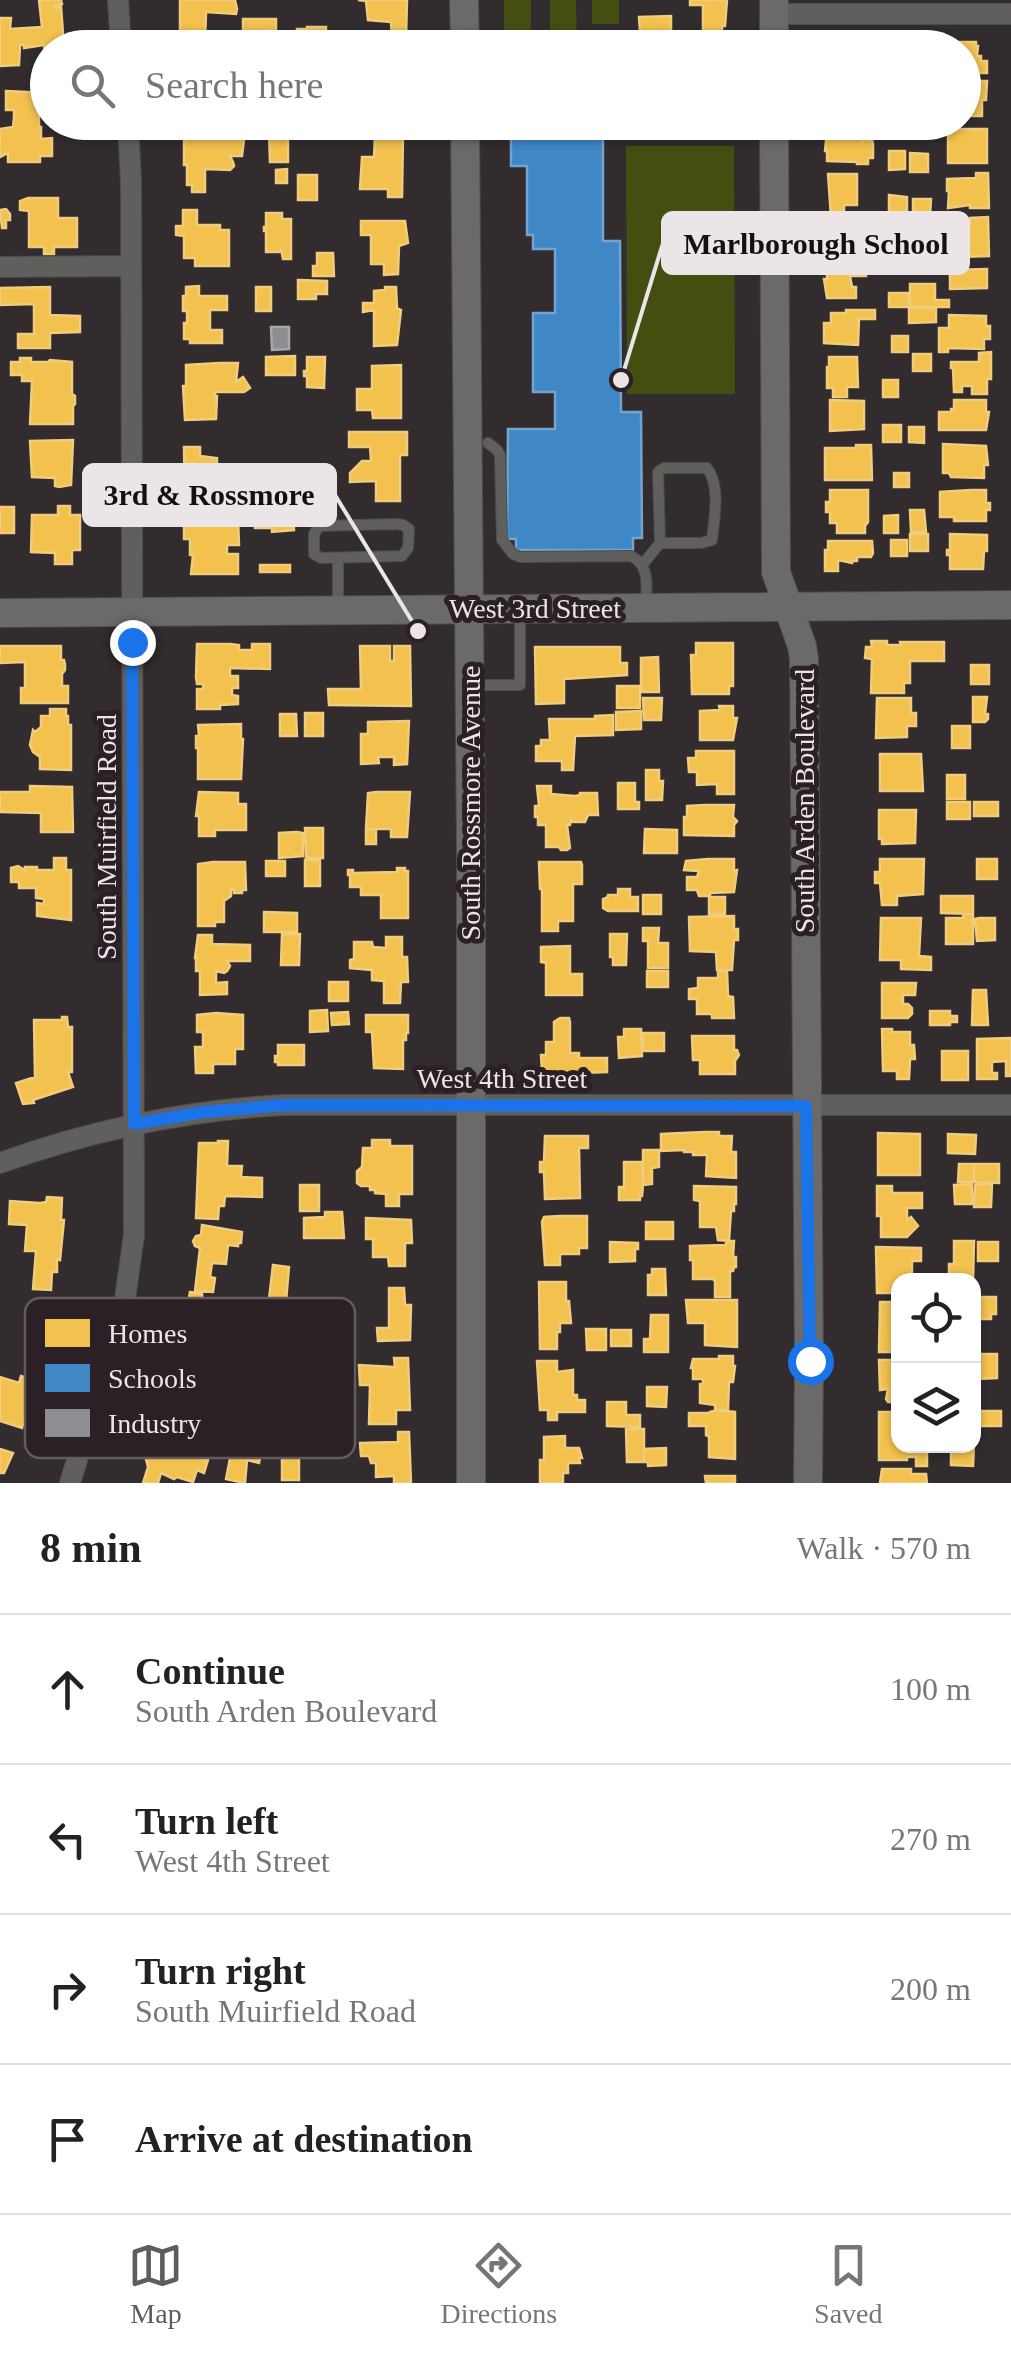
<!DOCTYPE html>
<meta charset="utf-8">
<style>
:root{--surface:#fff;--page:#f6f6f6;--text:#222;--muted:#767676;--line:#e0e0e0;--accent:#605c5e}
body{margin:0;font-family:"Times New Roman",serif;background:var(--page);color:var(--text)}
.controls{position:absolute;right:30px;bottom:30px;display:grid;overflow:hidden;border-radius:20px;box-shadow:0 2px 8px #0004}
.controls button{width:90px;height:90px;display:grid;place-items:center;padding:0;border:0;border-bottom:2px solid var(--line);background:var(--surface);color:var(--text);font:50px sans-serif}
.stop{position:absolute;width:30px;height:30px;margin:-22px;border:8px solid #1a73e8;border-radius:50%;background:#fff}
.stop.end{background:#1a73e8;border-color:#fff;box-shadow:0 2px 10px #0008}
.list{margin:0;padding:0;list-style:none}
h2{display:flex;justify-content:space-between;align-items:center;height:130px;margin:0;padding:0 40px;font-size:42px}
h2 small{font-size:32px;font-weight:400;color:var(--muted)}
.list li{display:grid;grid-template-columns:65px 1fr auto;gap:30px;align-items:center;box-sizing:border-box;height:150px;padding:0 40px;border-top:2px solid var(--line)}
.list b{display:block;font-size:38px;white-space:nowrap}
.list p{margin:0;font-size:32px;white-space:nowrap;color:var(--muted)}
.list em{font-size:32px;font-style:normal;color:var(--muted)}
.icon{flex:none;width:55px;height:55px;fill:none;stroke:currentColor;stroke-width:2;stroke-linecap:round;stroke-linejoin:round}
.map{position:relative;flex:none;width:1011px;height:1483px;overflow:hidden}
.search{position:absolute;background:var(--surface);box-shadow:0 2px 8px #0004;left:30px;right:30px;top:30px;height:110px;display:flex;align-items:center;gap:25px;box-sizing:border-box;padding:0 35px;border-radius:55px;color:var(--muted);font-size:38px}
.sheet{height:730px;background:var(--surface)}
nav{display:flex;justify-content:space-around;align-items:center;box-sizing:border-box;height:140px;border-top:2px solid var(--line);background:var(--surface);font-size:28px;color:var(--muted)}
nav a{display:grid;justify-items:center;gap:5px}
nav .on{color:var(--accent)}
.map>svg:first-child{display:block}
</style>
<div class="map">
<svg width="1011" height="1483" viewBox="0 0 1011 1483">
<rect width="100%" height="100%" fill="#322c2f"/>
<path fill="#454e11" d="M504,0h27v47h-27z
M550,0h26l1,47h-27z
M592,0h27v24h-27z
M626,146h108l1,248h-108z"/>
<path fill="#f2c14e" stroke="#f0cc7c" stroke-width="2.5" d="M39,0h22l1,4 -7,1 1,3 5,-2 3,42h-16v7l-3,1 -1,-11 -20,3v-3h-4l-1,20 -19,1v-48h11l-1,11 32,-2z
M180,0h55l2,9 -1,5 -30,-2 -1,31 -25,-1z
M358,0h49l-1,38h-14l-1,-16 -23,-2 -2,-19z
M690,0h37l-2,26h-3v7h-19v-28h-13z
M671,16v16l-31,1 -1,-16z
M243,19h33v12h-11l2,7h-24z
M307,27h19v21h-25v-5h-4v-14h10z
M826,38h17v8l4,2h-21z
M925,38l1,10h-18v-9z
M952,42h24v4h2l-1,10h4v5h6v12h-23v-25h-12z
M964,81h23l-1,19h-4v16h-16z
M6,91l42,2v20h-9v14h2v12l11,-1v18h-12v6h-32v-9l-8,4v-28l13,-2 1,-10v-7h-8z
M948,129h39v34h-39z
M193,130l17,1v8h34l-2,17h-12l3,6 1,4 -4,4 -25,-1v23h-13v-7h-5v-20h-3v-26h10z
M269,131h19v31h-18z
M827,131h34v12l1,-3h10l1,4v14h-5v6h-11v-2l-30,-1v-10h-2z
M375,136h28l-1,61h-14v-8h-28l2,-32h12z
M889,151h16v18l-16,1z
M910,153l18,1v18h-18z
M287,169v14h-11v-13z
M976,173h12l1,35h-19v-3l-22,3 1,-17h-2v-12l29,-1z
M828,174h29v31h-13v12h-13z
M298,175h19v25h-19z
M889,195l18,2v14h-2v4l-16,-1z
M28,198h30v20h19v29h-23v7h-10v-7h-15v-36l-9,-1v-9z
M913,199h18l-1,17h5v11l-17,-1v-9h-5z
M6,209l4,5v6h-4v8h-4l-2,-18z
M183,210h14v15h23v5h9v36h-34v-8h-11v-22l-8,-1v-9h7z
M266,213h16v6h9v40h-8l-2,-10 -2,3h-13v-21h-2v-4h2z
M988,217l1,39 -29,1v-5h-10v-26l20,-2v-6z
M361,221h44l3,22 -9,3 -1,28 -14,1v-11h-13v-29h-10z
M317,253h16l1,23h-21v-10h4z
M844,267h22v9h-16l2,11h4v11h-29l-3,-19h3v-10h17z
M987,269v19l-37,1v-19z
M298,280l29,1v13h-11v5h-18z
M910,284h25v16h14v7h-39z
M199,286v10h28v14h-17v20h12v13h-32v-4h-6v-16h3v-12h-4v-15h3v-9z
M50,287v28l30,1v16l-30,1v15h-32v-14h16v-30l-34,1v-17z
M256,287h15v24h-15z
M385,287h11l1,21 4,2 -4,35 -23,1v-36l-11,2v-9h11v-12l11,-1z
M889,293h20v14h-20z
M909,308h27v14l-27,1z
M846,310h29v9h-16l-1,26 -34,-2v-20h7v-10h15z
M949,315l37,1v10h4v13h-6v10l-36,-1v4h-9v-24h10z
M892,336h16v16h-16z
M991,352v27h-4v15h-15v-8h-10v6h-8l-1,-24h-2v-6h28v-9z
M913,354h18v17h-18z
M295,356v19h-29v-18z
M307,357h18l-1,31 -17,-1v-11h-3v-5h3z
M829,357h28l1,30h-11v10h-14v-9h-6v-21h2z
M20,358h11v4h17l2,-2 22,2v32l3,2v8l-2,2v18h-43l2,-43h-10v-6h-11v-13h9z
M220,363h18l-2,19 7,-5 7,11 -6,4h-29v4h2l-1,23 -31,1 -2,-34h3v-21z
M401,365v53h-28l-1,-8h-15v-21h15v-23z
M883,380h15v17h-15z
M830,400l34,1v28l-34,2z
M954,400h32v12h3l-3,18h-47v-18h12v-3h3z
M883,425h18v17h-18z
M909,427h15v16l-15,-1z
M349,432h58v23h-7v46h-24v-20l-26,1v-9l12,-12h9l-1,-14h-21z
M73,440l-2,45 -12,2 -4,-1v-8l-23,-1 -2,-36z
M943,444l43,2 2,19h-4v13l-33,-1 -2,-4h-6z
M856,445h15l1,35h-47v-32h31z
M184,447h16v9l17,2v21l17,-1v17l-26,1v-3h-10v12l-13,1z
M894,473h15v14h-15z
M830,490h38v32l-3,4v7h-28v-10h-7v-11h-4v-10h4z
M971,490h15v13h4v7h-4v11h-32v-4h-14v-25z
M58,506h12v9h10v35h-8v14h-17v-11l-24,-1 1,-37h26z
M0,507h14v26h-14z
M184,507h14v10l40,2 1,26h-12v9h11v20h-47l2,-19h-3v-16h-6z
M272,507h21l1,23 -22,2v-4h-17v-18l17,-1z
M910,510h14l2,22h-15z
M898,515v18h-14v-17z
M910,534h18v17h-18z
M950,534l37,1v16h-3l-1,18h-33v-14h-3v-5h3z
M891,540h16v16h-16z
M828,541h44l1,12 -2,4h-14v4h-5v2l-14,-3v11h-13v-21h3z
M260,565h30v7h-30z
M871,641h16v4h14l-1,-3h44v19h-34v22h-6v10h-33l1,-34 -7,-1 1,-11h6z
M696,643h37v43h-4v8h-37l-1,-39h5z
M197,644h33l9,1v5h13v-6h18v25l-40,-1v8h8v12h-6v7l6,1v8l-18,1v4h-23v-20h6v-5h-6l-1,-7z
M0,646h61v14h3l1,4v6l-3,4v12h6v17h-47v-15h4v-26l-25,1z
M360,646h30v15h4v-15h16l1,60 -82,-1 -1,-16h33z
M535,647h85v16h7v12l-63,4v24l-28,1z
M658,657l1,35h-18v-34z
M971,665h18v19h-18z
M617,686h23v22h-23z
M973,697h14l-2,17h3v5l-3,3h-12z
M643,698h19l-1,22h-17z
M877,698h34v15h5v13h-9v11l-31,1z
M719,706h14v12h4l-4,22h-33v-29l20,-1z
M50,709h16v7h2v9h3v45l-31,-1v-12l-7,-5 -3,-7 3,-15 2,2 6,-5v-11h9z
M641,711v18l-25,1v-18z
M305,713h18v23h-18z
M280,714h16l1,22h-17z
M613,715v20l-38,1 -2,34h-11v-9h-26v-15h5v-6h9l-1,-21h46v-3z
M409,721l-2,43 -13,1v-8h-16l1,6 -18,1v-30h7v-12z
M241,724v15h2l-2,40h-43v-31h-2v-12h3l-1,-11z
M952,726h18v22h-18z
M696,751h38v43h-17v-10l-20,1v-13h-8l-1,-14h8z
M880,754h41l2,37h-43z
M646,770h13v11h4l-1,19h-16z
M947,775h18v24h-18z
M618,783h17v19h4v7h-21z
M30,786l42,1 1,45h-32v-19l-41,-1v-20h30z
M537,786h14v8l24,2 5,-1v-2h17l1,22h-10l-3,7h-12l-2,-3 -1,6h-3l3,23 -3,2h-6l-2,-3h-13v-22h-8v-8h-3v-11h4z
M199,792l39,1v11h8v26h-31v6h-16v-20h-3z
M376,792h34l-3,45h-16v-8h-25l2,-36z
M947,802h23v17h-23z
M974,802h24v14h-24z
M705,805h29l-1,12 4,4 -3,4v11l-50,-1v-18h3v-11z
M879,810h37l-1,33 -33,1v-5h-3z
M305,828h18v30h-17z
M366,829h10v15h-10z
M645,829l32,1v23h-33z
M297,832l6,1v23l-24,2v-25z
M54,858h12v12h5v50l-34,-4v-13l7,1v-5l-8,-1v-10h-17v-6h-8v-14l7,-2 7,4v-3h12v3h17z
M708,859h26v12l3,-1 -3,22 -24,1v3h-11l-2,-6h-10v-13h10l2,-6 -15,-1 2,-9z
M880,859h44l-1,35 -26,2v9h-15l-2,-22h-5v-11h5z
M977,859h20v20h-20z
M305,860h15v26h-15z
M266,861h19v15h-19z
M213,862h32l1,28h-4v3h-8v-4l-3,1v6l-7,5v21h-9v4h-17v-62z
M539,862h42l1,3v19h-9v37h-15v10h-16v-42h-2z
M397,868h8v3h3v47h-27v-23h-20v-8h-11v-12h-2v-5h5v3l44,-1z
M618,889h12v8h8v14h-30l-5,-3v-9l5,-2v-2h10z
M643,895h18v19h-18z
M941,896h32v18l-32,-1z
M709,897h16v17h-16z
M264,912l33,1v19h-33z
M963,914h10v30h-27v-26h17z
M734,916v13h4v11h-4l-2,30h-15l-1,-18 -26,-1 -1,-34z
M881,918h40l-2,38 12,1v13l-30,-1v-9h-21z
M979,918h16v22l-18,1 -2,-22z
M643,928h16l-1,15h10v25h-20v-27h-5z
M282,934h18l-1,31h-18z
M610,934h17l-1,31h-13v-8h-3z
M198,935h14v9l38,1v16h-23l3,5 -3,5 -3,2 -8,-2v12l11,-1v12l-27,1v-24h-4v-12l2,-1h-3z
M386,937h16v20h5l1,25h-7l-1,21h-16v-22l-12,-1v-10l-22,-2v-8l4,-1v-17h18l1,5 13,1z
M570,946v28h12v21h-36v-32l-5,-1v-15z
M647,971h21v16h-21z
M718,971h9l1,25 5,1 1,21h-22v-4h-15v-15h-8v-10l9,-1v-10h20z
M329,982h19v19h-19z
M882,983h34l-1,12h-12v9h5l4,4v6l-4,4h-26z
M973,990h13l2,35h-16z
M327,1010l1,21 -18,1v-21z
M930,1011h20v5h7v6h-7v3h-20z
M348,1012l1,12 -17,1 -1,-12z
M216,1013l27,2v34h-8v15h-22v9h-17l-1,-26h8v-15h-6v-17z
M366,1015h42v18h-2v7h-3v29l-29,-1 -2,-36h-6z
M62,1017h5l1,10h4v45h-4l5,15 -40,13 1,3 -11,1 -7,-21 19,-6 -1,-57h28z
M560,1018h9l1,4v31h9v5h28v14l-53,2 -2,-3 -10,1 -1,-17h5v-13h8v-20z
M624,1029h17l1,27 -23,2 -1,-21h6z
M882,1029h10v3h18v13h4l1,14h-5l-1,20h-12v-8h-14z
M643,1033h21v18h-21z
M692,1036h42v14h3l2,5 -4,6v13h-35v-14h-7z
M1011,1038v38h-5v-15l-14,1v11h5v6h-20v-40z
M278,1045h26v20h-26v-3h-3v-6h3z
M942,1051h26v29h-26z
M705,1132h14v4h13l-1,16h5v26l-30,-2 1,-21h-14v-3h-9v-2l-23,1v-17z
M878,1133l42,1v41h-42z
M948,1134l28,1 -1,19 -27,-1z
M545,1136h43v12h-9l1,50 -35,1 -1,-27h-4v-10h4z
M372,1140h18v6h22v48h-13v12h-13v-12l-11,-1v-3h-5v-4h-9l-4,-3v-12l5,-4 1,-19h9z
M218,1141h10l-1,25h15l-1,11 21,1v19l-37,-1 -1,10h-5l-1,13 -22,-1 3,-75h19z
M643,1150h16v17l-7,1v16l-9,1z
M624,1162h18l1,23 -1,11h-2v4h-21v-13h5z
M959,1164h15v18h-16z
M974,1164h25v19l-25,-1z
M972,1184v20h-17l-1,-19z
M992,1184l-1,23h-17l1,-22z
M300,1185h19v26h-19z
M694,1186l42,1v17h-2v7h-3l-2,30 -11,-1 -2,-13h-16v-26l-6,-1z
M877,1186h15v7h30v15h-15v12l4,-3 7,9 -11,11h-26v-21h-4z
M47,1197l15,1 -1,22h3l-4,40 -3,-1v13h-5l-1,18 -18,-1 3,-38h-11l2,-26 -18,-1 1,-23 30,2 6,-1z
M325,1212h17l2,26h-40v-20l21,-1z
M560,1216h27v32h-8v6h-19v11h-15l-3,-43 2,-5z
M366,1218l45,2 1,23h-7v23h-16l-1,-9h-15v-18h-7z
M646,1222h27v17h-27z
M202,1225l40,7 -1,11h-3v3l-10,-1 -2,19 -14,-1 -2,14 5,1 -2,14 -18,-1 5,-43 -5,-2 -2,-5 3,-5 5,-1z
M726,1241h8l-1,16h3v10h-2l-1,4h-3v26h-15v-16l-2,-2h-20v-19h-3v-14l36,-1z
M954,1241h20l-1,39h-20v-4h-4v-12h5z
M610,1242l28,1v6h-3v12l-25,1z
M978,1242h20v19h-20z
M876,1247l45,1v13h-9v18l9,1h-23v16h-4v-3h-17z
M273,1265l16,2 -3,34 -17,-2z
M652,1269h13l1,26h-18v-20h4z
M539,1282h27v19h3l2,22h-11v9h-3v17h-17z
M389,1288h15l1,17h6l-1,35 -32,1 -1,-13h12z
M190,1292l12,2 1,11 27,3 -1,11 -9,-1 -4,31 -19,-3 -1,11 -22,-2 6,-53 8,1z
M975,1297h21v17h-5v5h-16z
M686,1300h51v47l-32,-2v-22h-17z
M880,1302h18v50h-19z
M651,1315h17v37h-24v-13h6z
M586,1329h20v21h-19z
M611,1330h20v16h-20z
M977,1354h20v24l-19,1z
M719,1356h14v10h2l-2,16h-4l-1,28h-13v-7l-1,2 -14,-2v-19h3v-5h-10v-11h-2l2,-9h26z
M394,1358h14l2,52h-14v14h-27l1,-39h-10l-1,-20 36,2z
M879,1360h19v42h-10l-2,-3 2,-10 -8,1z
M537,1361h20v11l16,-2v25h4v5h8v12h-28v8h-9v-10h-8z
M21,1376l15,5 -14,47 -22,-7v-44l19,6z
M647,1387h20l-1,20 -19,-1z
M607,1402h19v13h14v12l-33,-1z
M715,1410l20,2v47l-26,-2v-20l-3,-2v-9h-17v-13h19z
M977,1411h24v15h-24z
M879,1412h19v34l29,1v19h-11v-9h-9v3h-28z
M626,1429h18v33h-17z
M282,1432h17v48h-17z
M398,1432h11l2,51h-17v-7l-18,1v-14h-5l-2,-7h-8l-1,-13 38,-1z
M157,1434l14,4 -3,8 4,1 -2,4 38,9 -4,13 -7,-3 -4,12 -16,-5 -3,2 -13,-6 -3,10h-15l5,-16 -2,-8 3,-7 2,1z
M565,1436v12h14l3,10h-3l1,5h-12v10h-5v10h-23v-23h4v-23z
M974,1440l-1,26 -22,-1v-19h23z
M232,1448l29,5 -2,10 -12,-3 -2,23 -19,-4z
M666,1448v17l-18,1v-4h-4v-13z
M0,1449l13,4 -9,20h-4z
M882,1469h29v5h15l1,9h-47z
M705,1476h30v7h-29z"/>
<path fill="#3f88c5" stroke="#73a4d0" stroke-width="2.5" d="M712,38h24v10h-24z
M507,122h104v9h-8v110h17l1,171h20l1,126h-9v12h-117v-11h-9l1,-110h47v-37h-22v-79h22v-64h-22v-14h-6v-69h-16v-35h-4z
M713,122h24v11h-24z"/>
<path fill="#8d8d92" stroke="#aaa7ac" stroke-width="2.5" d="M271,327h18v22l-17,1z"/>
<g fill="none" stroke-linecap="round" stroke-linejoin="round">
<defs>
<path id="lane" d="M488,443l9,7 3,5 2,85 11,14 7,3 111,-1c20,10 15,30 15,50
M396,524l7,1 6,4 -1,19 -6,8 -81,2 -7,-4v-20l5,-8z
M338,558v51
M643,564l17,-21 -2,-71 6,-4h43c14,18 7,50 5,72l-11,3h-41
M474,685h46v-76"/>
<path id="street" d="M118,0l3,48
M774,14h237
M0,267l131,-1
M0,1163c92,-33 187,-53 284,-58h727
M70,1483l54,-177 10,-71 -3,-1054 -3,-59"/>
<path id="secondary" d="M464,0l1,48
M774,0v48
M465,122l6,729v632
M774,122l2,450 26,74 2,13 5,702 -1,122
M0,613l1011,-8"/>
</defs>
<use href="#lane" stroke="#4f4a4d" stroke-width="12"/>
<use href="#street" stroke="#4f4a4d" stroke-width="22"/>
<use href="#secondary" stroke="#4f4a4d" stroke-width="30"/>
<use href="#lane" stroke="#5f5f5e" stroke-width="10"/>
<use href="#street" stroke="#5f5f5e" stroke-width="20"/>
<use href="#secondary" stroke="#6a6a69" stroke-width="28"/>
</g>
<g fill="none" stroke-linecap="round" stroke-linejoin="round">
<path stroke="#1a73e8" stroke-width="12" d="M132,642l2,482 70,-12 80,-7 522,1 4,255"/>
</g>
<g text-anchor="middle" stroke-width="10" stroke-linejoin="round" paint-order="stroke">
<g font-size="28" fill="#ece5e8" stroke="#2a2025">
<text x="535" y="618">West 3rd Street</text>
<text transform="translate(804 801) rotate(-90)" y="10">South Arden Boulevard</text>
<text transform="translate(470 803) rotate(-90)" y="10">South Rossmore Avenue</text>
<text transform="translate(106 837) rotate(-90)" y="10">South Muirfield Road</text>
<text x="502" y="1088">West 4th Street</text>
</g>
</g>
<rect x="25" y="1298" width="330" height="160" rx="15" fill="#2a2025" stroke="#645b60" stroke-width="2.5"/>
<rect x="45" y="1319" width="45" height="28" fill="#f2c14e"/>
<rect x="45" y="1364" width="45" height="28" fill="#3f88c5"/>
<rect x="45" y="1409" width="45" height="28" fill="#8d8d92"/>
<g font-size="28" fill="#ece5e8">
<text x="108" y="1343">Homes</text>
<text x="108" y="1388">Schools</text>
<text x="108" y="1433">Industry</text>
</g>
<path fill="none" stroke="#ece5e8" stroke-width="4" d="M621 380L663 243M418 631L335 495"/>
<g fill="#ece5e8" stroke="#2a2025" stroke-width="4">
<circle cx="621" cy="380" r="10"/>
<circle cx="418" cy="631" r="10"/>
</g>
<g fill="#ece5e8" stroke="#ece5e8" stroke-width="4">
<rect x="663" y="213" width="305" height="60" rx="10"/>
<rect x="84" y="465" width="251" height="60" rx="10"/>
</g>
<g font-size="30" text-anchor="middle" font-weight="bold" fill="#111">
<text x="816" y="254">Marlborough School</text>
<text x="209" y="505">3rd &amp; Rossmore</text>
</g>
</svg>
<div class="controls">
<button><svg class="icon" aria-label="locate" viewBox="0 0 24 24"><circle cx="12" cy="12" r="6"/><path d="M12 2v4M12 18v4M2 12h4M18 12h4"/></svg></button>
<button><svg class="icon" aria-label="layers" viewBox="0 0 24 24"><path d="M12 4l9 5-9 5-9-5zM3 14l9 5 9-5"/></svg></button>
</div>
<div class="stop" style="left:810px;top:1361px"></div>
<div class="stop end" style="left:132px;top:642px"></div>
<div class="search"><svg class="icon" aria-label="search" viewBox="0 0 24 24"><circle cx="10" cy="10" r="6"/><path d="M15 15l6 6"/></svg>Search here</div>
</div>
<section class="sheet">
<h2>8 min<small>Walk · 570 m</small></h2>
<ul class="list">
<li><svg class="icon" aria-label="ahead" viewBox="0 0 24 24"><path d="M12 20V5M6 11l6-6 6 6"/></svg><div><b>Continue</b><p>South Arden Boulevard</p></div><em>100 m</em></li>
<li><svg class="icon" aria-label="left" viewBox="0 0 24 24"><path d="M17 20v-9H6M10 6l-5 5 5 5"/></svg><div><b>Turn left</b><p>West 4th Street</p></div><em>270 m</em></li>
<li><svg class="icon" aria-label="right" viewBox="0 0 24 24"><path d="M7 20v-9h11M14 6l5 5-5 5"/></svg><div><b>Turn right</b><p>South Muirfield Road</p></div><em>200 m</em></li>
<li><svg class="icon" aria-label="arrive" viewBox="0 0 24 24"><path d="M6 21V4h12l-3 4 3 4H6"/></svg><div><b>Arrive at destination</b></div></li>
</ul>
</section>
<nav>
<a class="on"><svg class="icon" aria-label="map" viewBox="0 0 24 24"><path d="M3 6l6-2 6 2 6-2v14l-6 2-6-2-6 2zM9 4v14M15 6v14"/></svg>Map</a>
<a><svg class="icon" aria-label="directions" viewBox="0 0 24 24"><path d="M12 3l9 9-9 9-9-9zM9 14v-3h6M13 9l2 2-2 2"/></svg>Directions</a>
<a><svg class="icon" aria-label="saved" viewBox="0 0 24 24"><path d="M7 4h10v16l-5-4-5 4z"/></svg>Saved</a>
</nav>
